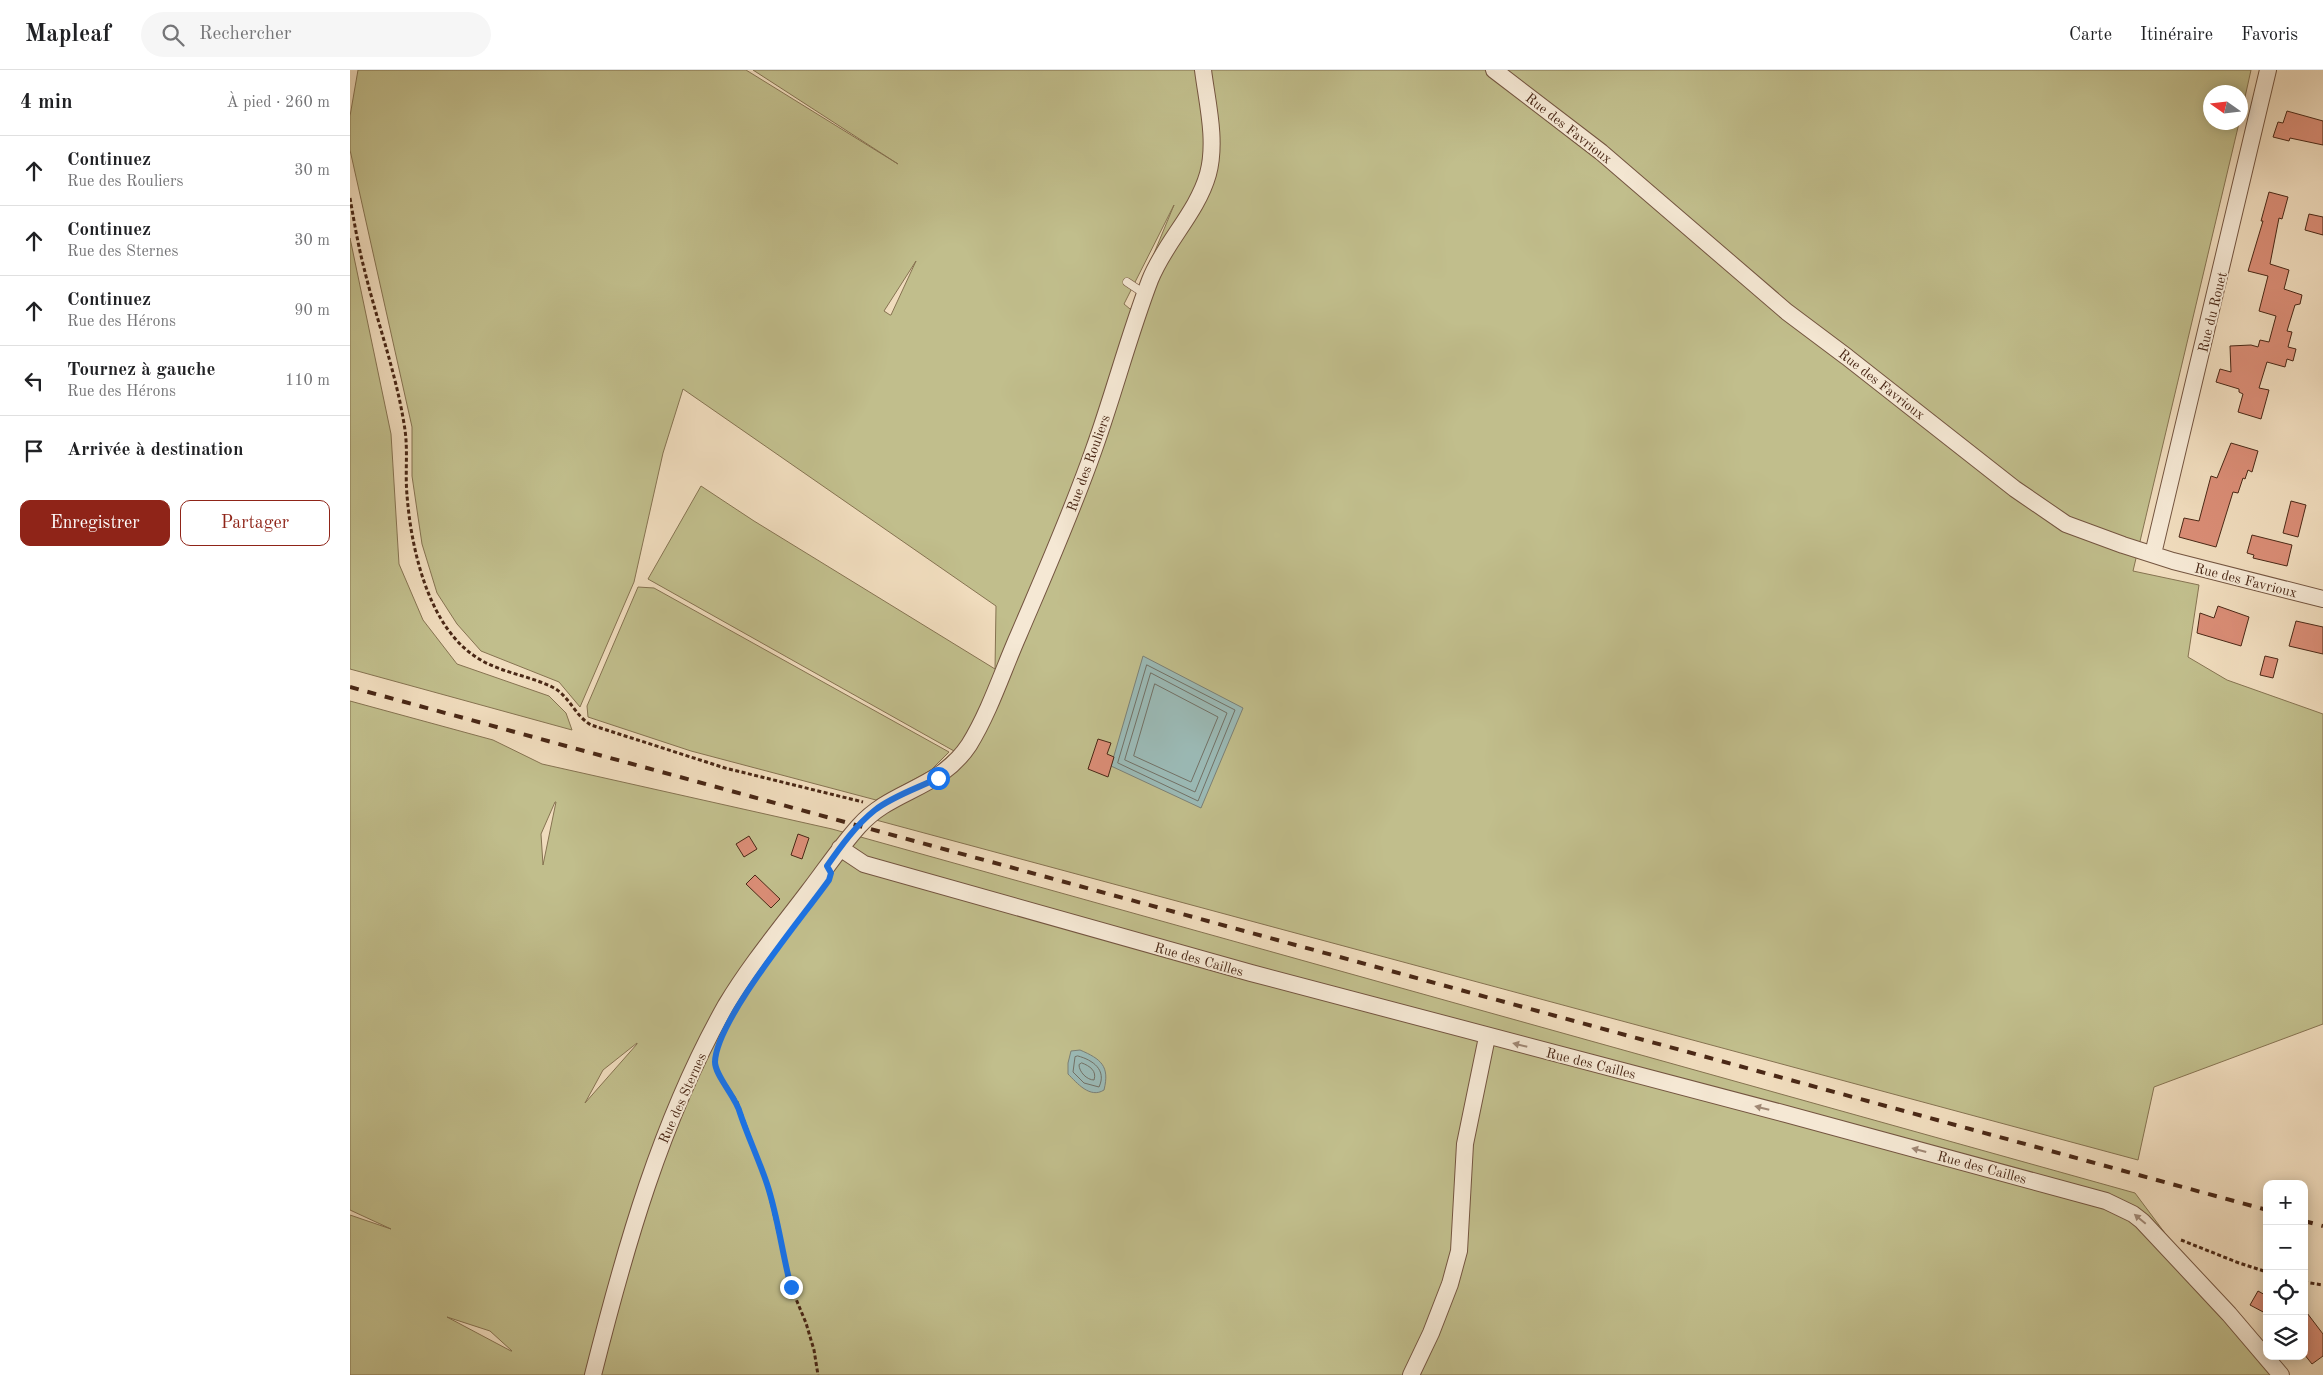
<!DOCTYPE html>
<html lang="fr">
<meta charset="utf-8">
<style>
:root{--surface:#fff;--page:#f6f6f6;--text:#202124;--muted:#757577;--line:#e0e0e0;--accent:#8f2418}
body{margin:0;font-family:"Old Standard TT",serif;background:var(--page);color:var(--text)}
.controls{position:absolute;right:15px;bottom:15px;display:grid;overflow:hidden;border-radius:10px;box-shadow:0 2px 12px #0003}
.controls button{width:45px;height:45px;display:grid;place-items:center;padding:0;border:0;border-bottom:1px solid var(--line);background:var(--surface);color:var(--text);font:25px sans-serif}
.compass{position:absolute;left:1853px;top:15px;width:45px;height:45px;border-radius:50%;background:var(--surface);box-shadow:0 2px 12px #0003;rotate:284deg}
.stop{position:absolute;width:15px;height:15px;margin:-11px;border:4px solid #1a73e8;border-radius:50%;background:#fff}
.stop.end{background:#1a73e8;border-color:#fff;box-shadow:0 1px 5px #0008}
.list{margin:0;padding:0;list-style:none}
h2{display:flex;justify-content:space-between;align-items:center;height:65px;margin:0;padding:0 20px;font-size:21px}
h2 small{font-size:16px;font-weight:400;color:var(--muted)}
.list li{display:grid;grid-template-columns:32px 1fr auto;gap:15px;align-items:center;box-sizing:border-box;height:70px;padding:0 20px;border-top:1px solid var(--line)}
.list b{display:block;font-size:19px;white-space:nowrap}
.list p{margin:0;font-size:16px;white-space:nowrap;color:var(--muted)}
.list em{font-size:16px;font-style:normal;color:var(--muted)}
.actions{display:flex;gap:10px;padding:15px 20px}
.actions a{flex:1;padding:11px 0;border:1px solid var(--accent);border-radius:10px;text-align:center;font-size:18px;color:var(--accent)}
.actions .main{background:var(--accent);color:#fff}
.icon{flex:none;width:28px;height:28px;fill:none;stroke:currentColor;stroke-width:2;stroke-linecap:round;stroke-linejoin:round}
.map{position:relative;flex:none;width:1973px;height:1305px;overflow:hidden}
header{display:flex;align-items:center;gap:30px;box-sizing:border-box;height:70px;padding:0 25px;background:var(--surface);border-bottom:1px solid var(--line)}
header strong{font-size:24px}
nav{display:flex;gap:28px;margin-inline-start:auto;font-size:18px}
.search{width:350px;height:45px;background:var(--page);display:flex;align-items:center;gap:12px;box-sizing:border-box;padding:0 18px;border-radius:28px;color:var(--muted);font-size:19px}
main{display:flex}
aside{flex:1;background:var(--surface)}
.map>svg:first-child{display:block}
</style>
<header>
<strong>Mapleaf</strong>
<div class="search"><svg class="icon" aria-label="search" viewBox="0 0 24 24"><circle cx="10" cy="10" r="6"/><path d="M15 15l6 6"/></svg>Rechercher</div>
<nav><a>Carte</a><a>Itinéraire</a><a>Favoris</a></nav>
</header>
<main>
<aside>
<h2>4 min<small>À pied · 260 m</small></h2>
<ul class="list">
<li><svg class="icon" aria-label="ahead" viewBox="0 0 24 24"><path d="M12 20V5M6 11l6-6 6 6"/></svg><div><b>Continuez</b><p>Rue des Rouliers</p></div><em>30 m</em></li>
<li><svg class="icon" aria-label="ahead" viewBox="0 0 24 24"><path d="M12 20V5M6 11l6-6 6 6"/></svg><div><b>Continuez</b><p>Rue des Sternes</p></div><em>30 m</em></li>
<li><svg class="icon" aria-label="ahead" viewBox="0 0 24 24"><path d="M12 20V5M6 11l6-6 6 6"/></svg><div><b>Continuez</b><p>Rue des Hérons</p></div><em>90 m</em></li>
<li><svg class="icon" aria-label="left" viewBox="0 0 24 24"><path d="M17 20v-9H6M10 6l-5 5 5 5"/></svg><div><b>Tournez à gauche</b><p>Rue des Hérons</p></div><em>110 m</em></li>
<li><svg class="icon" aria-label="arrive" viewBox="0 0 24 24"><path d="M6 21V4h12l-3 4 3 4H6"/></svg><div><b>Arrivée à destination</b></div></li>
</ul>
<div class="actions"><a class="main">Enregistrer</a><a>Partager</a></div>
</aside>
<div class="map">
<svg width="1973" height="1305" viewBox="0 0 1973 1305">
<rect width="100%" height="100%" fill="#f0dcbd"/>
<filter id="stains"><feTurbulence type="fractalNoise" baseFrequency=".004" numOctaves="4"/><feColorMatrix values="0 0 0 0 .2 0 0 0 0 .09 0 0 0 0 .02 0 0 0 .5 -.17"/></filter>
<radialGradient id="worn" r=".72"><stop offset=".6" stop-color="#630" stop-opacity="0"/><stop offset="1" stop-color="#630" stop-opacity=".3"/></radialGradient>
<path fill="#c1be8c" stroke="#867351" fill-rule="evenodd" d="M8,0h388l152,94 -145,-94h1498l-10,45 -1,-23h-30v30l29,1 -106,448 66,14 -11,72 39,23 96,34v310l-169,63 -16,73 -1262,-340 78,-69 -306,-172 53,-93 53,35 241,148 1,-63 -313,-217 -20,64 -29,129 -54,125 -21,-25 -78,-31 -24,-27 -20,-31 -15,-49 -10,-68v-49l-62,-277v-34zM824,135l-43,104h-1l-6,-5zM566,191l-25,54h-1l-6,-4z
M0,168l41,196 8,130 24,56 34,44 92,32 17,17 6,17 -222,-61z
M288,517l16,1 295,164 -18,18 -55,30 -185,-49 -103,-34 -1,-11z
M0,631l143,39 49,24 290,65 1303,364 136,182h-1921v-160l41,14 -41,-19zM205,732h1l-13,63 -2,-31zM287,973v1l-52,59 18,-33zM97,1247l43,14 22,20h-1z"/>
<path fill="#9bbab6" stroke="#7b8076" d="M793,586l100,52 -42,100 -90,-42z
M730,980c21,9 30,16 24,40 -14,9 -27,-7 -36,-16v-11l3,-12z"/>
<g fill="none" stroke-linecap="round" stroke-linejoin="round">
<path stroke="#727166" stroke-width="1" d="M797,595l88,45 -37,91 -80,-38z
M801,603l76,40 -32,79 -70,-32z
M805,614l63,33 -27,65 -57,-26z
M728,986c15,4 29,14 21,31l-15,-4 -11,-11 2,-15z
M732,993c8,3 15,8 12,17 -7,0 -15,-8 -15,-15z"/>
</g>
<path fill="#da8d76" stroke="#4a2816" d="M1937,41l36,10v24l-33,-7 -1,3 -16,-4 5,-15 5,1z
M1919,122l19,5 -6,22 -3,-1 -9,46 19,6 -5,19 18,6 -2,9 -5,1 -8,26 5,1 -4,15 8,2 -3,12 -6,-2 -2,8 -18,-5 -8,26 10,2 -8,29 -23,-7 5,-18 -4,-2v-3l-23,-7 4,-13 11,3 -1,-26 21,-1 7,2 2,-7 9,2 7,-26 -17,-5 9,-35 -20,-5 15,-50h-2z
M1959,144l14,3v18l-18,-5z
M1881,373l27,8 -6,21 -4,-2 -3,9 -2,-1 -5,15 -5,-1 -17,55 -37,-10 5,-19 15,3 12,-45 6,2z
M1941,431l15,4 -8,32 -15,-4z
M1902,465l40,10 -5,21 -34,-8 1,-3 -7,-2z
M1868,536l31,11 -8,29 -44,-13 3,-20 14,5z
M1946,551l27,6v27l-34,-8z
M1915,586l13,3 -5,19 -13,-3z
M748,669l13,4 -4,11 7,3 -6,20 -20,-8z
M448,764l11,4 -7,21 -11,-4z
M399,766l8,13 -13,8 -8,-13z
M405,805l25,24 -9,9 -25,-24z
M1908,1221l9,5v18l-17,-9z
M1954,1239l19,25v22l-11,8 -8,-10z"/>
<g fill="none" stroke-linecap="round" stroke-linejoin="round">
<defs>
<path id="service" d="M777,212l18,12"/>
<path id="minor" d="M1144,0l107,82 186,160 60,45 168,132 51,35 57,21 50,16 150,38
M1803,484l115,-484
M490,778l24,16 387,109 535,141 320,87 27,13 9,7 87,93 52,61
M243,1305c32,-127 68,-255 133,-370 24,-40 54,-76 82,-113 17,-22 32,-45 51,-66 33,-37 80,-36 110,-81 21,-34 34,-75 50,-111 26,-61 53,-122 75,-185 20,-56 35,-114 56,-169 15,-38 47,-67 58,-106 9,-33 -1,-72 -5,-104
M1061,1305l20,-42 19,-49 9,-33 6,-107 22,-107"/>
</defs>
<use href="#service" stroke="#745540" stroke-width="9"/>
<use href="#minor" stroke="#745540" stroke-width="18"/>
<path stroke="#4a2816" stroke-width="3" stroke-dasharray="4 2.5" stroke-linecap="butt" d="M0,128c4,23 8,47 14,70 13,54 33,107 41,162 3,21 0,44 2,65 4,53 21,131 69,162 24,16 53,18 78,31 16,9 21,28 37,37l134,43 138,34
M365,992l2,9 20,31 30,82 24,103 15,36 8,27 4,25
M1831,1170l58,23 28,9
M1954,1212l19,3"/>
<use href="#service" stroke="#f5e8d4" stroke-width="8"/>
<use href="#minor" stroke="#f5e8d4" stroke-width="16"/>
<path stroke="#4a2816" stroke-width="4" stroke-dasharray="9 9" stroke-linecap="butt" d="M0,617l1917,523
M1954,1151l19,5"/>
</g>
<defs><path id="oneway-solid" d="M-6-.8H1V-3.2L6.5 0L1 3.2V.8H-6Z" transform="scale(1.25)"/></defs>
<g fill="#a08875">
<use href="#oneway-solid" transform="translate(1170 975) rotate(-166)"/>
<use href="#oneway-solid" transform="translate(1412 1038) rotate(-166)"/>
<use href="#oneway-solid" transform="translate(1569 1080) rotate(-165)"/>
<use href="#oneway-solid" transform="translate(1790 1149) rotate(-140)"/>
</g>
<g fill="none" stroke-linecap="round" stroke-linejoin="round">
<path stroke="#1a73e8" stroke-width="6" d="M441,1217c-9,-34 -13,-70 -24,-103 -8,-24 -19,-47 -27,-71 -4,-16 -25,-37 -25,-51 1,-42 87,-144 114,-182l2,-7 -4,-7c14,-20 29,-41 48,-56 18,-14 43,-22 63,-32"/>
</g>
<g text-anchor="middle" stroke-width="4" stroke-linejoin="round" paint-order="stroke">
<g font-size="14" fill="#4a2816" stroke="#f5e8d4">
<text transform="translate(1219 58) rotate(38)" y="5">Rue des Favrioux</text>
<text transform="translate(1862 242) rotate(-76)" y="5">Rue du Rouet</text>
<text transform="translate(1532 314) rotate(38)" y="5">Rue des Favrioux</text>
<text transform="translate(738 393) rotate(-70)" y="5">Rue des Rouliers</text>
<text transform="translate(1896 510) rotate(14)" y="5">Rue des Favrioux</text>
<text transform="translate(849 889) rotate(16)" y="5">Rue des Cailles</text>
<text transform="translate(1241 993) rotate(14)" y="5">Rue des Cailles</text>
<text transform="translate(332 1028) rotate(-66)" y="5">Rue des Sternes</text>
<text transform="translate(1632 1097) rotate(15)" y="5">Rue des Cailles</text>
</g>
</g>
<rect width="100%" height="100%" filter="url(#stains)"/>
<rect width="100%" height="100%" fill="url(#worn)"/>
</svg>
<div class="controls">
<button>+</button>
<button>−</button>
<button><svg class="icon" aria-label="locate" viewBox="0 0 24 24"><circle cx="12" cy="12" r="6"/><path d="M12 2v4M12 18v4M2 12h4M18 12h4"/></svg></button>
<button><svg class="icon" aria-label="layers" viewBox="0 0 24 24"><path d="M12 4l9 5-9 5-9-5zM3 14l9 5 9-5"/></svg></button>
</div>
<svg class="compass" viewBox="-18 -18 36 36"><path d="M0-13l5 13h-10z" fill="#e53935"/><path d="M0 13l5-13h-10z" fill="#757577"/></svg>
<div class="stop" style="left:588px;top:708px"></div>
<div class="stop end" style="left:441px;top:1217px"></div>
</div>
</main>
